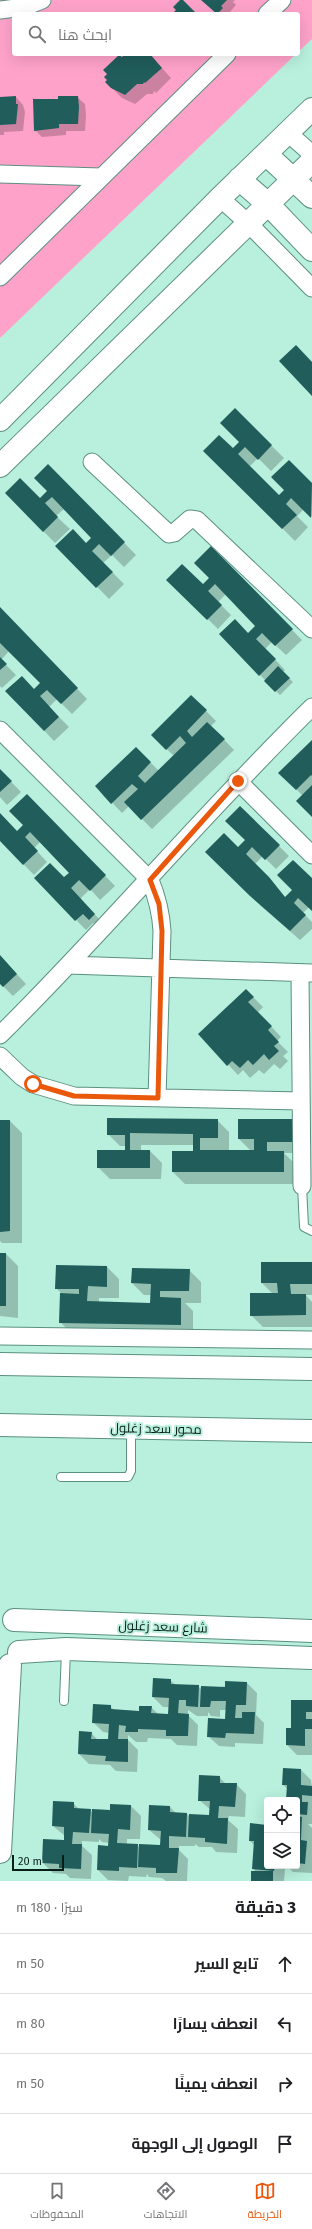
<!DOCTYPE html>
<html lang="ar">
<meta charset="utf-8">
<style>
:root{--surface:#fff;--page:#f2f2f2;--text:#202124;--muted:#757577;--line:#e0e0e0;--accent:#ea580c}
body{margin:0;font-family:"Fira Sans",Cairo,sans-serif;background:var(--page);color:var(--text);direction:rtl}
.controls{position:absolute;right:12px;bottom:12px;display:grid;overflow:hidden;border-radius:4px;box-shadow:0 4px 16px #0002}
.controls button{width:36px;height:36px;display:grid;place-items:center;padding:0;border:0;border-bottom:1px solid var(--line);background:var(--surface);color:var(--text);font:20px sans-serif}
.scale{position:absolute;left:12px;bottom:10px;width:52px;box-sizing:border-box;padding-left:4px;border:2px solid #081e18;border-top:0;font-size:11px;line-height:14px;white-space:nowrap;color:#081e18;-webkit-text-stroke:3px #b8efdd;paint-order:stroke}
.stop{position:absolute;width:12px;height:12px;margin:-9px;border:3px solid #ea580c;border-radius:50%;background:#fff}
.stop.end{background:#ea580c;border-color:#fff;box-shadow:0 1px 4px #0008}
.list{margin:0;padding:0;list-style:none}
h2{display:flex;justify-content:space-between;align-items:center;height:52px;margin:0;padding:0 16px;font-size:17px}
h2 small{font-size:13px;font-weight:400;color:var(--muted)}
.list li{display:grid;grid-template-columns:26px 1fr auto;gap:12px;align-items:center;box-sizing:border-box;height:60px;padding:0 16px;border-top:1px solid var(--line)}
.list b{display:block;font-size:15px;white-space:nowrap}
.list em{font-size:13px;font-style:normal;color:var(--muted)}
.icon{flex:none;width:22px;height:22px;fill:none;stroke:currentColor;stroke-width:2;stroke-linecap:round;stroke-linejoin:round}
.map{position:relative;flex:none;width:312px;height:1881px;overflow:hidden;direction:ltr}
.search{position:absolute;background:var(--surface);box-shadow:0 4px 16px #0002;left:12px;right:12px;top:12px;height:44px;display:flex;align-items:center;gap:10px;box-sizing:border-box;padding:0 14px;border-radius:4px;color:var(--muted);font-size:15px}
.sheet{height:292px;background:var(--surface)}
nav{display:flex;justify-content:space-around;align-items:center;box-sizing:border-box;height:56px;border-top:1px solid var(--line);background:var(--surface);font-size:11px;color:var(--muted)}
nav a{display:grid;justify-items:center;gap:2px}
nav .on{color:var(--accent)}
.map>svg:first-child{display:block}
</style>
<div class="map">
<svg width="312" height="1881" viewBox="0 0 312 1881">
<rect width="100%" height="100%" fill="#b8efdd"/>
<path fill="#fea2c9" d="M0,0h312v39l-14,13v-38h-284v40h282l-296,284z"/>
<path fill="#0003" d="M203,0h32l-2,2 3,3 -8,9h-11z
M127,54h22l22,24 -15,15 -2,-2 -1,3h-6l-12,10 -13,-6 -10,-10 10,-29z
M16,97l7,8 2,7 -2,19 -19,1v3h-4v-37z
M77,97l8,7 1,11 -1,16h-19v4l-24,2 -7,-7 24,-30z
M235,410l49,48 -13,13 -13,-13 -9,9 30,29 6,-6 4,-28 23,23v32l-8,-8 -7,7 11,11 -13,14 -90,-90 28,-1 8,-8z
M48,465l88,90 -12,12 -12,-12 -9,8 21,21 -15,15 -52,-53 29,-2 7,-6 -29,-29 -8,7 14,13 -15,14 -49,-50 34,7 9,-9z
M211,548l91,92 -16,15 -14,-13 -7,7 20,21 -2,2 10,10 -13,13 -20,-20 -12,-41 9,-8 -31,-32 -8,8 13,13 -13,14 -50,-49 35,6 7,-7z
M0,608l87,91 -15,15 -15,-15 -8,8 20,20 -15,14 -47,-50 27,-1 7,-7 -32,-32 -8,9 15,15 -14,13 -2,-2z
M191,696l25,25 -5,5 23,24 -82,79 -23,-23 -7,7 -26,-27 40,-38 23,23 15,-15 -22,-21z
M312,742v74l-9,-20 -23,-23z
M0,770l21,22 -14,13 -7,-8z
M37,805l78,81 -15,14 -10,-11 -10,10 24,25 -5,5 -6,-6 -7,7 -51,-52 29,1 6,-6 -30,-31 -6,6 13,14 -13,13 -34,-35v-26l17,18 8,-7z
M240,807l49,49 -13,13 -13,-13 -8,8 31,34 26,-18v30l-3,-3 -6,6 9,9v7l-12,11 -39,-34 -54,-54 31,-4 8,-8z
M0,956l26,28 -13,12 -13,-13z
M246,990l17,17 -5,5 23,25 -4,4 11,11 -5,4 5,5 -8,8 -6,-5 -10,10 -5,-4 -9,8 -7,-8 -5,5 -39,-41z
M217,1120l12,12v19h22l-12,-12v-19h55l12,33h-22l11,11v20h-110l-12,-12 21,-20v-7h-53v6h9l12,12 -1,16h-51l-12,-12 28,-16v-5h-6l-12,-12z
M0,1121h10l12,12v110h-20l-2,-2z
M0,1254h6l12,12v52l-18,-2z
M312,1263v32h-6l6,7v25h-49l-12,-12 22,-21 -11,-11z
M57,1266l50,1 12,12v19h-20v5l52,1v-9h-7l-12,-12 57,-13 12,12v21h-16l8,8v25l-121,-2 -12,-12 1,-29 -5,-5z
M170,1680l6,5 22,1 4,4 45,-7 10,10 -1,22 8,8 -1,21 -28,-1v4l-16,-1 -11,-10 18,-16 1,-10h-7v7l-9,-1 -3,-4v4h-11l-9,-6v5l10,10 -1,21 -20,-1 -6,-6 -23,-1 -1,4h-11l-8,-7v5l10,10 -1,22 -21,-1 -6,-6 -21,-1 -10,-10 12,-21 7,7h11v-7l-6,-1 -10,-10 17,-16 5,5 25,1 11,-5 7,7 11,1 1,-8h-7l-10,-10z
M312,1701v54h-15l-10,-10v-16h5z
M301,1770l10,10 1,7v37h-4l4,4v45l-19,-1 -6,-6h10v-66h-10l1,-11 -5,-4z
M219,1777l7,7h10l10,10 -1,23 -16,-1 -1,4 10,9 -1,24 -21,-1 -4,-5h-13l-4,-3v2h-16v4l9,9 -1,22h-21l-4,-3 -13,-1 -2,-3 -1,3 -17,-1 -1,5 -20,-1 -10,-10 11,-27 -7,-1 -3,-3v3l-17,-1v5l10,9 -1,24 -21,-1 -4,-4 -13,-1 -10,-10 21,-22 1,-5 -12,-10 20,-23 7,7h10l3,3 18,-2v-6l20,1 10,10 -1,23h-13v5l10,1 3,3 21,-2v-6l-12,-10 21,-23 7,7h10l3,3 20,-1 1,-6 -12,-10z
M267,1826v40h15l3,3 -1,12h-32l4,-9 -3,-3 1,-24 -4,-4z"/>
<path fill="#205d5b" d="M180,0h3l14,14h-25l4,-4 -3,-3z
M201,0h26l-6,6 2,2 -6,6z
M125,54h25l12,14 -17,15 -1,-1 -1,2h-6l-12,11 -14,-7 -6,-6 2,-2 -3,-3 3,-3 -4,-4 16,-15 3,2z
M16,96v8h2l-2,20 -16,1v-28z
M58,96h20l1,11 -1,17h-19v4l-25,3 -1,-32h25z
M296,345l16,17v34l-33,-35z
M235,408l37,37 -14,15 -13,-13 -7,7 41,41 5,-5 -13,-13 18,-17 23,23 -1,35 -20,-20 -5,6 11,11 -15,14 -79,-78 16,-16 14,13 6,-6 -19,-19z
M48,464l77,78 -14,14 -12,-12 -7,7 21,21 -17,16 -41,-42 18,-17 13,14 5,-5 -39,-41 -7,6 13,14 -15,15 -38,-39 15,-15 20,20 7,-7 -13,-13z
M211,546l82,83 -18,17 -13,-13 -6,6 20,20 -17,17 -40,-42 16,-15 13,14 7,-7 -40,-42 -7,7 14,14 -15,15 -41,-40 16,-16 21,20 6,-6 -15,-15z
M0,607l78,81 -17,16 -14,-14 -7,6 19,21 -15,14 -39,-40 17,-15 12,13 6,-6 -40,-40z
M0,657l7,7 -7,6z
M278,666l12,12 -15,14 -11,-11z
M191,695l16,15 -20,21 5,6 15,-15 18,17 -84,81 -17,-18 14,-13 -6,-5 -21,20 -16,-18 41,-39 15,15 -13,14 7,7 41,-40 -6,-7 -14,14 -15,-15z
M312,740v36l-1,-1 -15,15 -18,-17z
M0,769l12,12 -12,11z
M312,785v32l-16,-16z
M27,794l79,81 -16,16 -11,-11 -8,8 24,26 -6,6 -6,-6 -8,7 -41,-43 16,-15 14,14 5,-4 -39,-41 -5,5 13,14 -15,14 -23,-24v-28l17,18 6,-6 -14,-14z
M240,806l40,39 -15,15 -13,-13 -6,7 23,23 16,20 7,-7 -15,-15 16,-15 19,18v33l-14,-13 -4,5 12,12 -16,16 -40,-35 -45,-44 19,-19 14,14 7,-7 -20,-19z
M0,955l17,19 -14,13 -3,-3z
M246,989l8,8 -6,5 24,24 -4,4 11,12 -5,4 5,5 -10,9 -5,-6 -11,11 -5,-5 -8,8 -8,-7 -5,5 -29,-32z
M107,1118l111,1v19h-18v12h54v-11h-16v-20h56v23h-27v9h17v21h-112v-21h21v-17l-63,-1v17h20v18h-53v-18h28v-15h-18z
M0,1120h10v111l-10,1z
M0,1253h6v53h-6z
M261,1262h51v22h-22l1,10h15v21l-56,1v-23h28l-1,-10h-16z
M56,1265l51,1v21l-19,-1 -1,15 63,2 1,-19 -20,-1 1,-15 58,1 -1,22h-29v6l21,1v27l-122,-2 1,-30 19,1v-5h-24z
M153,1678l18,1v5l28,1 -1,22 -12,-1v-6h-7l-1,13 11,1 -1,22h-22v-6l-28,-1v3h-13l1,-6 -7,-1 -1,14h10v23l-23,-1 1,-5 -28,-2 1,-23 13,1 -1,7h17l1,-15 -17,-1 1,-19 18,1v4l28,2v-5h13l-1,7 17,1 1,-16 -17,-1z
M225,1681l22,1 -1,23h-10l-1,13h7v-6h13l-1,22 -28,-1 -1,5 -18,-1 1,-19 17,1 1,-18h-15l-1,6h-10l1,-21 24,1z
M291,1700h21v12h-6v7h6v10h-7v17l-19,-1v-17h5z
M283,1768l18,1v16l11,1v10l-10,-1v7h6l-1,13 -10,-1v-14h-11l1,-15h-5z
M199,1775l21,1v7h17l-2,24 -16,-1 -1,12h10l-1,26 -22,-2v-4l-17,-1 1,-23 20,1 1,-14h-12z
M53,1801l21,1v6l17,1 -2,24 -16,-1 -1,12h10l-1,25 -22,-1v-4l-17,-1 1,-24 21,1v-13l-12,-1z
M110,1804l21,1 -1,25 -12,-1 -1,14 21,1 -1,24 -18,-1v4l-22,-1 1,-25 10,1 1,-12 -18,-1 1,-24 18,1z
M149,1805l21,1v6l17,1 -1,24 -17,-1v12h10l-2,25h-21v-5l-18,-1 1,-23 21,1 1,-14 -13,-1z
M297,1816l5,1 -1,23 6,1 -2,23 -8,-1z
M250,1823l17,2v41h8l-1,5 -22,-2 2,-28h-5z
M251,1871h22v10h-22z"/>
<g fill="none" stroke-linecap="round" stroke-linejoin="round">
<defs>
<path id="lane" d="M302,1186l2,41 8,4
M61,1477h67l3,-6v-43
M64,1701l2,-51"/>
<path id="street" d="M0,10l24,-3 18,-7
M267,14l15,-14
M288,133l24,21
M0,174l101,3
M220,198l28,25 64,65
M0,277l227,-223
M92,462l77,72 5,-1 16,-14 7,1 115,109
M0,730l150,150c7,17 11,32 12,51l-5,167
M238,781l74,74
M68,965l244,8
M300,973l2,213
M0,1035c107,-106 204,-222 312,-328
M0,1056l22,21 11,7 41,12 227,5
M0,1336l312,4"/>
<path id="secondary" d="M266,154l46,43
M239,179l29,25 44,46
M0,420l220,-222 92,-89
M0,466l312,-305
M0,1364l312,5
M0,1425l312,6
M14,1620l298,11
M19,1652l47,-3 246,9
M0,1852l10,-187"/>
</defs>
<use href="#lane" stroke="#5b9080" stroke-width="10"/>
<use href="#street" stroke="#5b9080" stroke-width="19"/>
<use href="#secondary" stroke="#5b9080" stroke-width="24"/>
<use href="#lane" stroke="#fff" stroke-width="8"/>
<use href="#street" stroke="#fff" stroke-width="17"/>
<use href="#secondary" stroke="#fff" stroke-width="22"/>
</g>
<g fill="none" stroke-linecap="round" stroke-linejoin="round">
<path stroke="#ea580c" stroke-width="5" d="M33,1084l41,12 84,2 4,-167 -3,-27 -9,-24 88,-99"/>
</g>
<g text-anchor="middle" stroke-width="4" stroke-linejoin="round" paint-order="stroke">
<g font-size="13" fill="#081e18" stroke="#b8efdd">
<text transform="translate(156 1428) rotate(1)" y="5">محور سعد زغلول</text>
<text transform="translate(163 1626) rotate(2)" y="5">شارع سعد زغلول</text>
</g>
</g>
</svg>
<div class="controls">
<button><svg class="icon" aria-label="locate" viewBox="0 0 24 24"><circle cx="12" cy="12" r="6"/><path d="M12 2v4M12 18v4M2 12h4M18 12h4"/></svg></button>
<button><svg class="icon" aria-label="layers" viewBox="0 0 24 24"><path d="M12 4l9 5-9 5-9-5zM3 14l9 5 9-5"/></svg></button>
</div>
<div class="scale">20 m</div>
<div class="stop" style="left:33px;top:1084px"></div>
<div class="stop end" style="left:238px;top:781px"></div>
<div class="search"><svg class="icon" aria-label="search" viewBox="0 0 24 24"><circle cx="10" cy="10" r="6"/><path d="M15 15l6 6"/></svg>ابحث هنا</div>
</div>
<section class="sheet">
<h2>3 دقيقة<small>سيرًا · 180 m</small></h2>
<ul class="list">
<li><svg class="icon" aria-label="ahead" viewBox="0 0 24 24"><path d="M12 20V5M6 11l6-6 6 6"/></svg><div><b>تابع السير</b></div><em>50 m</em></li>
<li><svg class="icon" aria-label="left" viewBox="0 0 24 24"><path d="M17 20v-9H6M10 6l-5 5 5 5"/></svg><div><b>انعطف يسارًا</b></div><em>80 m</em></li>
<li><svg class="icon" aria-label="right" viewBox="0 0 24 24"><path d="M7 20v-9h11M14 6l5 5-5 5"/></svg><div><b>انعطف يمينًا</b></div><em>50 m</em></li>
<li><svg class="icon" aria-label="arrive" viewBox="0 0 24 24"><path d="M6 21V4h12l-3 4 3 4H6"/></svg><div><b>الوصول إلى الوجهة</b></div></li>
</ul>
</section>
<nav>
<a class="on"><svg class="icon" aria-label="map" viewBox="0 0 24 24"><path d="M3 6l6-2 6 2 6-2v14l-6 2-6-2-6 2zM9 4v14M15 6v14"/></svg>الخريطة</a>
<a><svg class="icon" aria-label="directions" viewBox="0 0 24 24"><path d="M12 3l9 9-9 9-9-9zM9 14v-3h6M13 9l2 2-2 2"/></svg>الاتجاهات</a>
<a><svg class="icon" aria-label="saved" viewBox="0 0 24 24"><path d="M7 4h10v16l-5-4-5 4z"/></svg>المحفوظات</a>
</nav>
